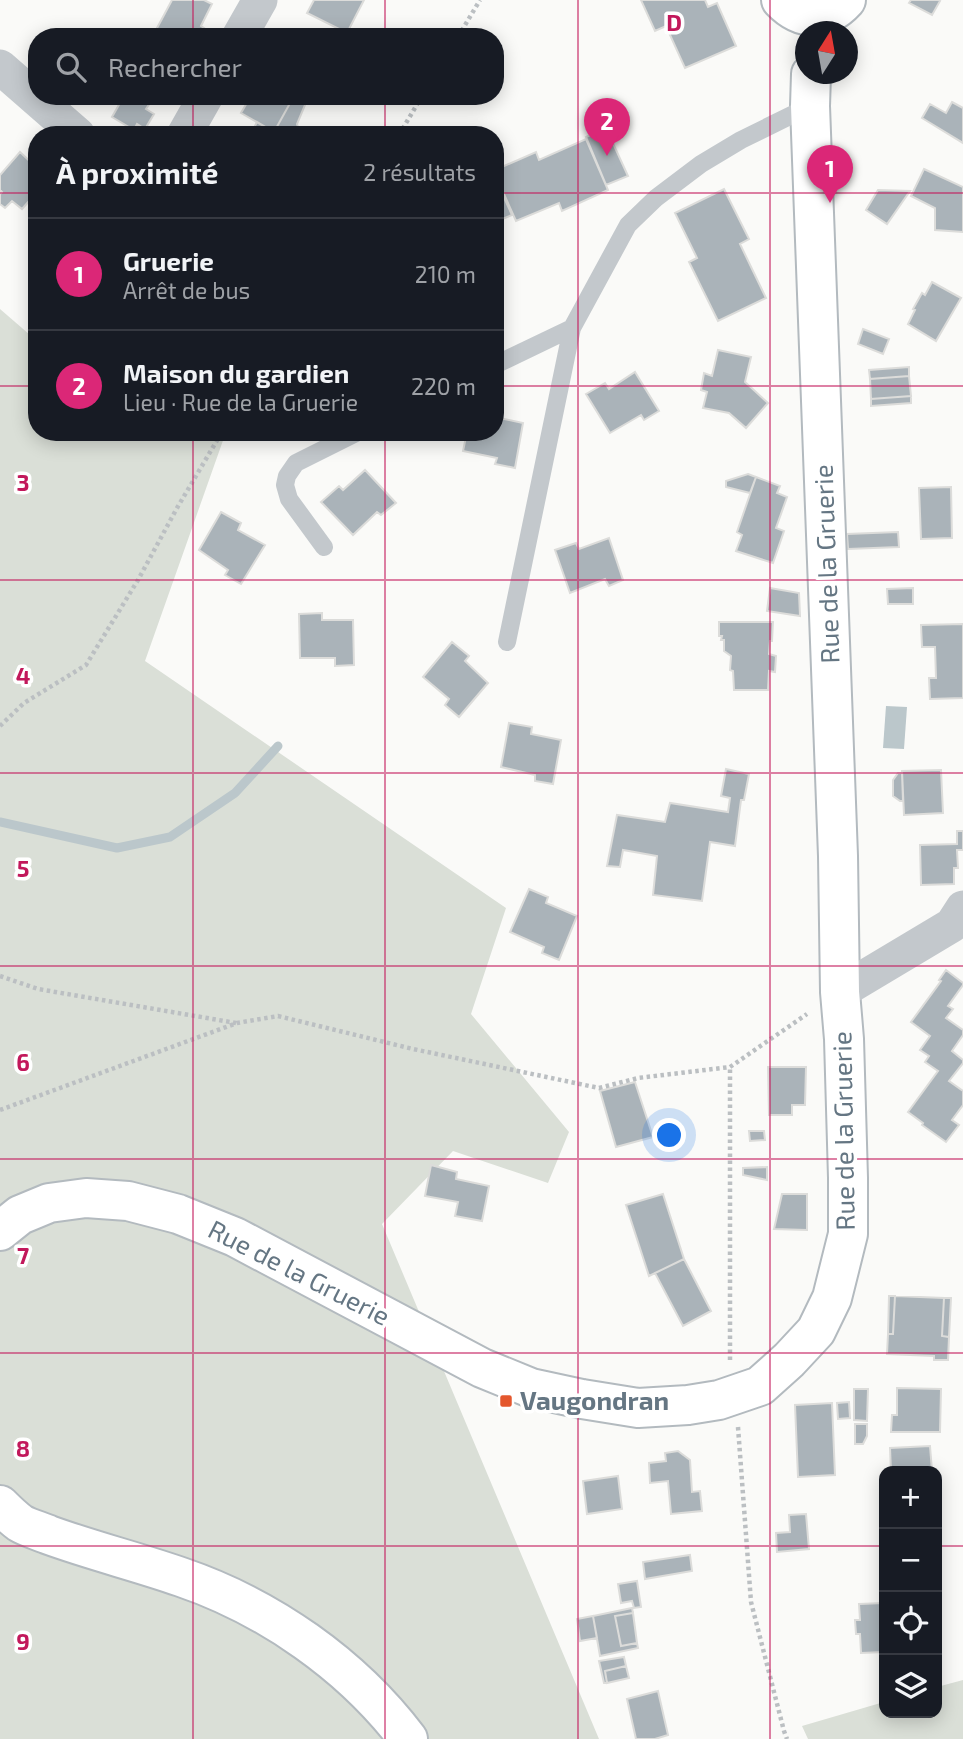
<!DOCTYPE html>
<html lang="fr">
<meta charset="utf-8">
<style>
:root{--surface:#171b24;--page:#20242c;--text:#f1f3f6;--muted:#9ea1a6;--line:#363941;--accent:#db2777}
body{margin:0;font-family:"Exo 2",sans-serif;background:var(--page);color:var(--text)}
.controls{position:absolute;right:21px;bottom:21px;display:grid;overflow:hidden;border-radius:14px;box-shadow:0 4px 18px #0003}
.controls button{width:63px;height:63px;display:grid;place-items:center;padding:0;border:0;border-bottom:2px solid var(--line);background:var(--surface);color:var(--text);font:35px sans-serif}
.compass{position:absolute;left:795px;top:21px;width:63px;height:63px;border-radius:50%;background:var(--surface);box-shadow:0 4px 18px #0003;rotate:11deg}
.you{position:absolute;left:670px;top:1136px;width:24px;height:24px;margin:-18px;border:5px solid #fff;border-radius:50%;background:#1a73e8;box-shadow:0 0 0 10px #1a73e833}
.badge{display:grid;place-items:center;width:46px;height:46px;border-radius:50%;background:var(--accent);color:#fff;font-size:23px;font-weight:700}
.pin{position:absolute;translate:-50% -58px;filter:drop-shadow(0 2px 4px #0008)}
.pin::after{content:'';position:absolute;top:37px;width:24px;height:21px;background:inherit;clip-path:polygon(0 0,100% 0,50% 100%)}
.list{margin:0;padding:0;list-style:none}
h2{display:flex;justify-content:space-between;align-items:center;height:91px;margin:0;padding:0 28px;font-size:30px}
h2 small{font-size:23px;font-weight:400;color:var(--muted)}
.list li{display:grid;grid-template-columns:46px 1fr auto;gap:21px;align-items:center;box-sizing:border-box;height:112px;padding:0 28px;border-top:2px solid var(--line)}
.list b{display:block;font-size:26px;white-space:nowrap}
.list p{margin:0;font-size:23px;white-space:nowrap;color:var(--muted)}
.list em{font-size:23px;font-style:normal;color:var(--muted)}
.icon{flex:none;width:38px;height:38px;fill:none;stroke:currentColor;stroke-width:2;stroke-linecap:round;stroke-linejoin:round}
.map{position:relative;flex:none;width:963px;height:1739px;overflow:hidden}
.search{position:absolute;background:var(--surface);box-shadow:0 4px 18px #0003;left:28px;top:28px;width:476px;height:77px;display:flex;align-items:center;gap:18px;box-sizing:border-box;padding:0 24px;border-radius:28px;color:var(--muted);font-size:26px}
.panel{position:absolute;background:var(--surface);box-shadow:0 4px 18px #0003;left:28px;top:126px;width:476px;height:315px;border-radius:28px}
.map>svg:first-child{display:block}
</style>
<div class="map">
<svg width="963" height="1739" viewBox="0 0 963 1739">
<rect width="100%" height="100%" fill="#fafaf8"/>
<path fill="#dadfd7" d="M0,309l37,32v91h189l-81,229 361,247 -35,106 98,118 -21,51 -95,-32 -71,73 217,515h-599z
M963,1680v59h-155l-6,-13 82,-24v11h53v-26z"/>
<path fill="#bbc7cb" d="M886,706l21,1 -3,42 -21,-1z"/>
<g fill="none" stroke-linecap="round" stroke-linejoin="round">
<path stroke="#bbc7cb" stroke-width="9" d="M0,822l117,26 53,-11 65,-44 43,-47"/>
</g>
<path fill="#aab3b9" stroke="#dcdcda" stroke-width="2" d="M172,0h32l8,4 -11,22 3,2 -5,9h-32l-11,-7z
M314,0h50l-17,33 -40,-20z
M641,0h64l3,7 9,-4 19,43 -51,22 -19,-42 -11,5z
M911,0h27l2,1 -8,14 -23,-12z
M124,96h12l14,7 -4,6 8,5 -9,15 -8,-5 -3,6 -22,-13z
M251,96h43l-20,36 -33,-19z
M294,96l9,1 2,8 -8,19 2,6 -6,1 -3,4h-25l-11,-7 3,-6 17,10z
M952,102l11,6v35l-41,-25 8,-14 16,9z
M606,128l22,48 -22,9 -20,-48z
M586,139l22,51 -46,21 -3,-8 -43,18 -21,-47v-4l41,-18 3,8z
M20,152l17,16v24l-15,17 -10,-8 -7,7 -5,-4v-10l2,-2 -2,-2v-15z
M924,169l39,18v45l-28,-2v-22l-24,-12z
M495,178l17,37 -17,7z
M724,189l25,50 -9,5 26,54 -48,23 -29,-59 8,-4 -22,-45z
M878,190l32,1 -23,33 -21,-14z
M932,282l29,16 -25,43 -28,-17 7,-14 -2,-1 9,-16 3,2z
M863,329l26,10 -6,15 -25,-10z
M718,350l33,7 -6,25 23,21 -22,25 -17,-15 -26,-5 4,-16 -6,-2 3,-17 8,3z
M909,367v9l-39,3 -1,-9z
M635,372l24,39 -15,9 -3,-5 -31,18 -24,-39 19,-11 4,6z
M909,376l2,20 -40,3 -1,-20z
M911,396v7l-40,3v-7z
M495,417l28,6 -8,45 -20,-4 2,-6 -34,-7 4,-19h28z
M365,470l31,33 -15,12 -4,-3 -24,23 -32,-33 18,-16 4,4z
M748,474l8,3 -6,16 -24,-6v-6z
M756,477l24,9 -3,7 10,4 -11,31 8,3 -11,32 -37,-12 6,-16 -5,-3z
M951,487l1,51 -31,1 -2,-51z
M221,512l20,11 -3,7 27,15 -24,39 -16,-9 3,-5 -29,-20z
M898,532l1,15 -51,2 -1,-15z
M609,538l14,42 -14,6 -4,-7 -35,14 -15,-43 21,-7 3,6z
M770,588l29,5 1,23 -33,-5z
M913,588v16h-25l-1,-15z
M322,613v7h31l1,45 -19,1v-8h-35l-1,-44z
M719,622h54l-1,19h-2l-1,13 7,2 -1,16 -6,-1 -1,19h-34l-1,-19 -3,-1 1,-14 -7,-5v-11h-3l1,-4h-3z
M963,624v74l-33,1 -1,-21h7l-1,-31h-13l-1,-22z
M452,642l17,14 -4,5 23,22 -29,34 -14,-12 4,-6 -26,-22z
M509,723l23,4 -1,7 30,6 -8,44 -18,-3v-6l-34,-8z
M726,769l23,5 -5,26h-3l-6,46 -25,-4 -8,59 -49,-6 4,-39 -34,-6 -3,17 -13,-1 10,-51 48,7 5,-19 58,9 2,-14 -9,-2z
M941,770l2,43 -39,2 -2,-44z
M898,773h4l1,28h-3l-7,-5v-16z
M957,831h6v19h-6l1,18h-4v16l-33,1 -1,-40 37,-1z
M529,889l19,8 -2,6 31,13 -18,44 -17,-7 2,-6 -34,-15z
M946,970l17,13v2l-15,21 5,3 -7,9 17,12v5l-11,16 11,9v3l-14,18 14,10v14l-11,15 7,5 -13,17 -24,-17 1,-2 -15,-11 30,-41 -13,-9 4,-6 -9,-6 10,-14 -19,-14 30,-41 -2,-1z
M768,1067h38l-1,38h-13v10h-23z
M635,1082l18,55 -37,10 -16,-56z
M749,1131h15l1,9 -15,1z
M431,1165l26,7 -1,7 33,7 -7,35 -27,-5 3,-14 -33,-6z
M767,1167v13l-24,-5v-7z
M663,1194l21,65 -35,17 -23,-71z
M782,1194h25v36l-33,-1z
M684,1259l27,52 -28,15 -28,-53z
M889,1296h6l-2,38h-5z
M895,1296l49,2 -2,38 7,1 -1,23h-14v-4l-47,-2 1,-20h5z
M944,1298h7l-2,39 -7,-1z
M897,1388l44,1 -1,43h-49l1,-17h5z
M854,1389h14l-1,32 -13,-1z
M849,1402l1,16 -12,1 -1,-16z
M832,1403l3,72 -37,2 -3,-72z
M855,1424h12v12l-4,8h-8z
M930,1446l2,25h3h-44l-1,-23z
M678,1451l12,9 2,32 8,-1 2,20 -31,3 -3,-33 -18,2 -1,-20 17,-2 -1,-8z
M618,1476l4,33 -35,5 -4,-33z
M806,1514l3,35 -32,3 -1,-19 14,-1 -1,-17z
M690,1555l2,16 -47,8 -2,-17z
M637,1581l4,26 -7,1 -2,-7 -11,2 -3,-19z
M884,1603v49l-23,1 -1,-19h-4l-1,-14h5l-1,-16z
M632,1608l1,5 -18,3 6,30 16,-3 1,5 -38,8 -7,-40z
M633,1613l4,30 -16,3 -6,-30z
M593,1616l4,22 -17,3 -3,-22z
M624,1657l2,9 -21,5 2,12h-3l-5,-22z
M626,1666l3,12 -22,5 -2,-12z
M658,1691l10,44 -13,4h-19l-9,-40z"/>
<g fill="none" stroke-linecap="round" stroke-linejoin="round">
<defs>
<path id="secondary" d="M781,0c20,21 45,22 65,0
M0,1231l20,-16 29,-12 37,-5 42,3 50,13 57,23 247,131 49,20 51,11 56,9 50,-3 31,-5 41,-14 29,-26 27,-29 16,-33 16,-64v-56l-4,-139 -4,-47 -2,-136 -28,-750 1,-32
M0,1505c6,6 13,13 20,18 8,5 20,8 29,12 44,16 89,27 132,42 88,30 171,88 227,162"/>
</defs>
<use href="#secondary" stroke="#b3babf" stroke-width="42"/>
<path stroke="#bbbfc2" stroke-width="4.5" stroke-dasharray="3.5 3.5" stroke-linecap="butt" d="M458,37l22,-37
M399,135l23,-39
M0,726l24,-23 62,-38 52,-85 39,-72 45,-76
M0,976l38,13 198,34
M0,1110l237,-87 41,-7 135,33 186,39 39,-10 92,-11 77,-53
M730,1360v-293
M738,1427l13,175 33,129 3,8"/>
<path stroke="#c3c8cc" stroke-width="18" d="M495,365l77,-37
M324,547l-35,-48 -4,-14 2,-9 9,-13 62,-31
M507,642l65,-314 56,-103 28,-27 45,-34 40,-24 69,-34"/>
<path stroke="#c3c8cc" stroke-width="35" d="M239,37l21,-37
M0,67l78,68
M184,135l22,-39
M840,992l112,-67 11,-17"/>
<use href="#secondary" stroke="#fff" stroke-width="38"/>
</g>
<path fill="none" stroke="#c2185b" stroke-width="2" stroke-opacity="0.55" d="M193,0v37M385,0v37M578,0v1739M770,0v1739M193,96v39M385,96v39M0,193h37M495,193h468M0,386h37M495,386h468M193,432v1307M385,432v1307M0,580h963M0,773h963M0,966h963M0,1159h963M0,1353h963M0,1546h884M937,1546h26"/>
<rect fill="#e4572e" stroke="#fff" stroke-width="2.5" x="499" y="1394" width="14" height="14" rx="3.5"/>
<g text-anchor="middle" stroke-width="7" stroke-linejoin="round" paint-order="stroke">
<g font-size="26" fill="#657683" stroke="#fff">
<text transform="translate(827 564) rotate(-92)" y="9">Rue de la Gruerie</text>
<text transform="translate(844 1131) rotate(-91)" y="9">Rue de la Gruerie</text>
<text transform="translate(299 1273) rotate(27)" y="9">Rue de la Gruerie</text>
</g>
<g font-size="26" font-weight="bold" fill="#657683" stroke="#fff" text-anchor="start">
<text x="520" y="1410">Vaugondran</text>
</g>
</g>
<g font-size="23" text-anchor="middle" font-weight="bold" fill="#c2185b" stroke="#fff" stroke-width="7" stroke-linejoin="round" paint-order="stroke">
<text x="674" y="31">D</text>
<text x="23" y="491">3</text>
<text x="23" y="684">4</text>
<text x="23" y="877">5</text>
<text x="23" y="1071">6</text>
<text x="23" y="1264">7</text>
<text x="23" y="1457">8</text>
<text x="23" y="1650">9</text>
</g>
</svg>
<div class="controls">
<button>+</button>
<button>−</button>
<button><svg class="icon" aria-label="locate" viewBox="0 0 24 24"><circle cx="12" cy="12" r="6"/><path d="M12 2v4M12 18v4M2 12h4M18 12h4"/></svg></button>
<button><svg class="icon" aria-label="layers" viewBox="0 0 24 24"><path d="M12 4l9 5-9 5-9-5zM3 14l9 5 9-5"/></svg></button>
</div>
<svg class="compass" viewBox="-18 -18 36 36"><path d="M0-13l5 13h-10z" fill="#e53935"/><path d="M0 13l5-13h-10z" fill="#9ea1a6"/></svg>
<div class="you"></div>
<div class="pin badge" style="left:830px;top:203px">1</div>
<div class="pin badge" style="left:607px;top:156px">2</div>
<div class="search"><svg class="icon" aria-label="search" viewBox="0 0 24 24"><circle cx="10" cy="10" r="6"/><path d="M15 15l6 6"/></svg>Rechercher</div>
<section class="panel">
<h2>À proximité<small>2 résultats</small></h2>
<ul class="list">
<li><span class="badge">1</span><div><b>Gruerie</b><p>Arrêt de bus</p></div><em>210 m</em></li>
<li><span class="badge">2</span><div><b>Maison du gardien</b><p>Lieu · Rue de la Gruerie</p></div><em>220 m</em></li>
</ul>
</section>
</div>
